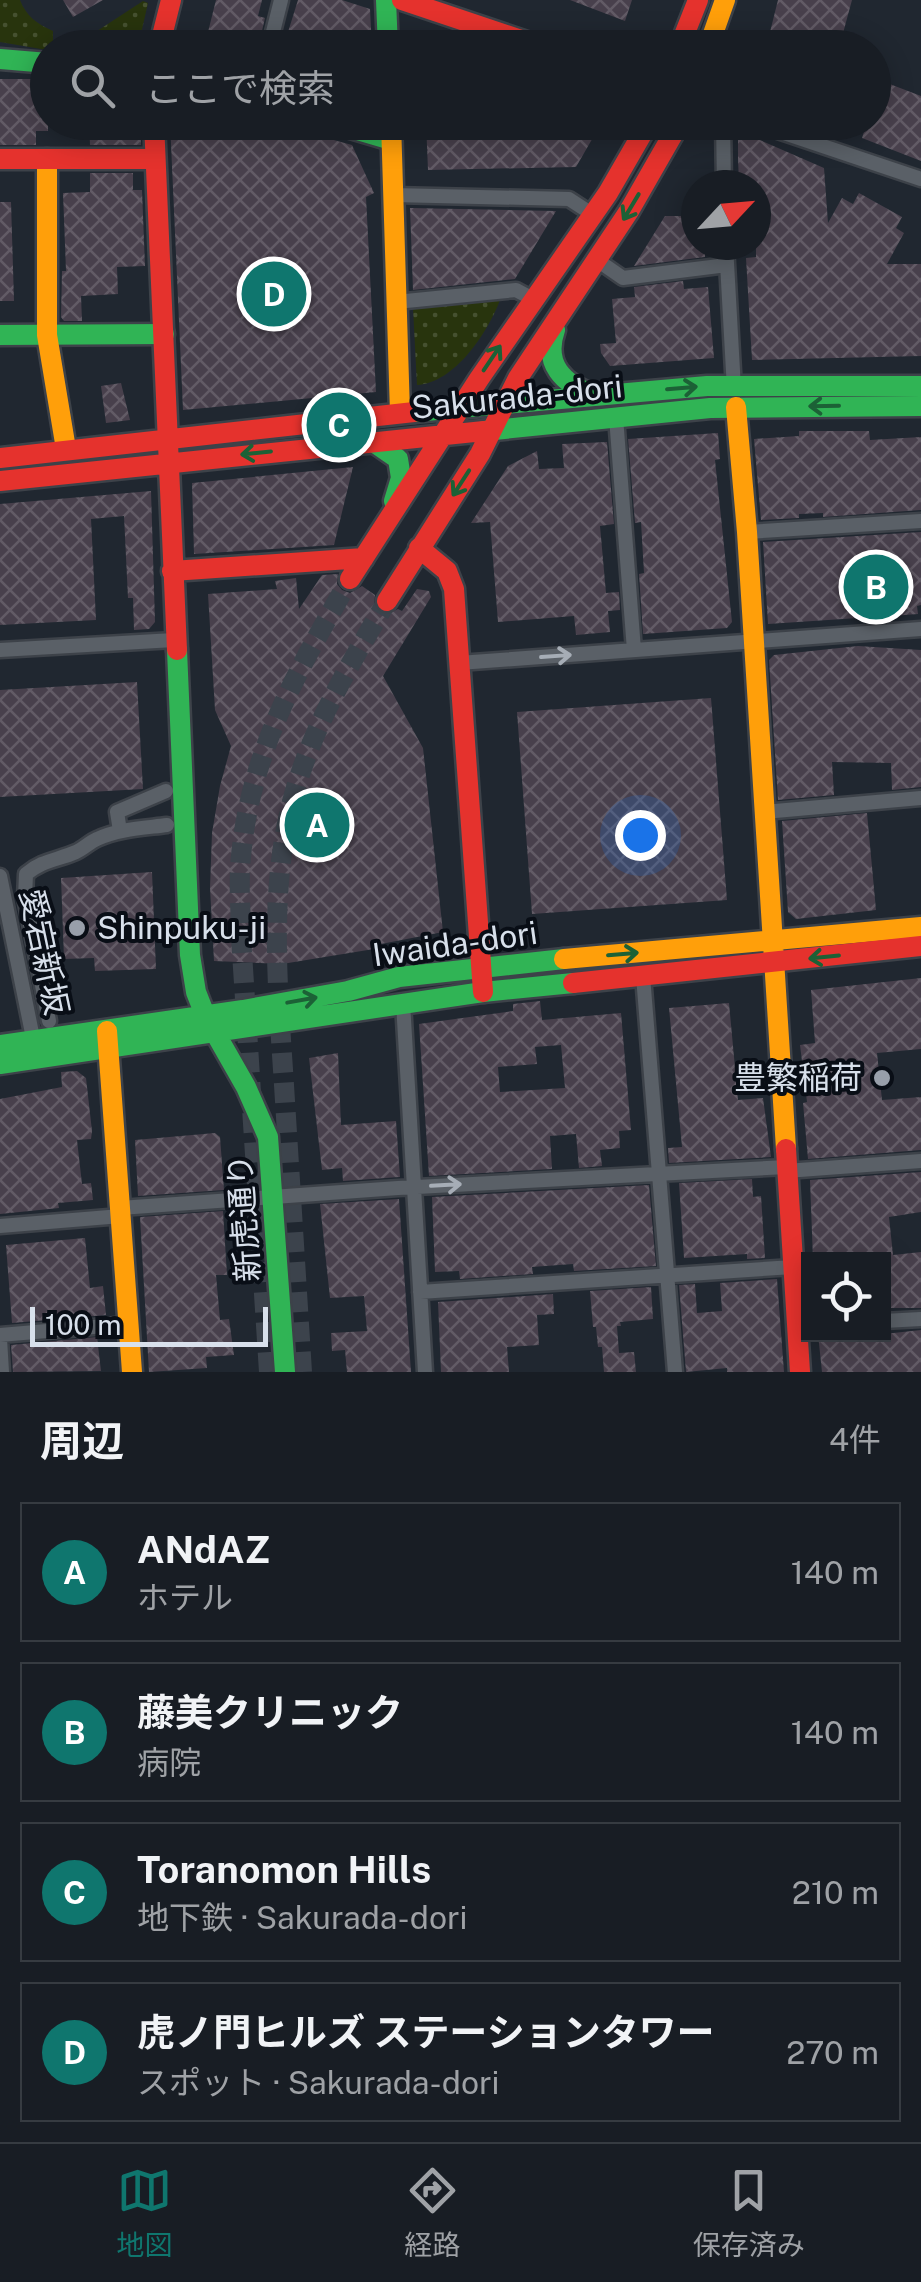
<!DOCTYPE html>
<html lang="ja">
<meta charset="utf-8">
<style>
:root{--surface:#181d24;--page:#21262c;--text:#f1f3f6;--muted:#9fa2a6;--line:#363b41;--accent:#0f766e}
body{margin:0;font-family:"Public Sans","Noto Sans JP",sans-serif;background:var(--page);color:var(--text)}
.controls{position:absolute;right:30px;bottom:30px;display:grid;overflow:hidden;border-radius:0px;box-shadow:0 5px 25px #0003}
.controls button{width:90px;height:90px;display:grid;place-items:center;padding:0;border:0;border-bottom:2px solid var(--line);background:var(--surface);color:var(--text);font:50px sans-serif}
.compass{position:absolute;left:681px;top:170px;width:90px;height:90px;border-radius:50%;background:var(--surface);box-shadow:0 5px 25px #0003;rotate:64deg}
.scale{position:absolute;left:30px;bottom:25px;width:238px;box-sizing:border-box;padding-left:10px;border:5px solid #d8e0eb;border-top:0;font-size:28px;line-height:35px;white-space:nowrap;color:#d8e0eb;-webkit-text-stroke:8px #090e16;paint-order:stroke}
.you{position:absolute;left:640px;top:835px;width:35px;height:35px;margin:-25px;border:8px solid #fff;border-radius:50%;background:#1a73e8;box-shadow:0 0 0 15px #1a73e833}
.badge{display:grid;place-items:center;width:65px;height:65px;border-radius:50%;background:var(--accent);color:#fff;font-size:32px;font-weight:700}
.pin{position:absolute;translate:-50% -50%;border:5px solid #fff;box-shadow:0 2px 10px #0006}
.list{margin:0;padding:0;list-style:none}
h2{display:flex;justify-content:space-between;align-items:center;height:130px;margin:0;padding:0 40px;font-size:42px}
h2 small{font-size:32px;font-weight:400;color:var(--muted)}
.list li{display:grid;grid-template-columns:65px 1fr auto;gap:30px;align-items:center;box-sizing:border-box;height:140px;margin:0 20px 20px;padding:0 20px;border:2px solid var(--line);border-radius:0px}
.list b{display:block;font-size:38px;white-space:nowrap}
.list p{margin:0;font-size:32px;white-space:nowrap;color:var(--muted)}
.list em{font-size:32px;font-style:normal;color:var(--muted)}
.icon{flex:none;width:55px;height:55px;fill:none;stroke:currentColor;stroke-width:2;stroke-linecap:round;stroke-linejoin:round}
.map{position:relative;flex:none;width:921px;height:1372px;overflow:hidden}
.search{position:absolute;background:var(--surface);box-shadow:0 5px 25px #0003;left:30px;right:30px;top:30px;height:110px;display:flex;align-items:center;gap:25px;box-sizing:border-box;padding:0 35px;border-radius:55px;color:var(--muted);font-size:38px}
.sheet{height:770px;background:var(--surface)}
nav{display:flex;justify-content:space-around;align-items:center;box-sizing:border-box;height:140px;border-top:2px solid var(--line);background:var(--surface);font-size:28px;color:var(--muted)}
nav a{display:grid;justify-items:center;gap:5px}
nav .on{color:var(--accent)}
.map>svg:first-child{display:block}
</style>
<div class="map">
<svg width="921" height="1372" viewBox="0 0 921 1372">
<defs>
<pattern id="grass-dots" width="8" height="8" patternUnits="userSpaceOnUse" patternTransform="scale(2.5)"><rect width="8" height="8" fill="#28340d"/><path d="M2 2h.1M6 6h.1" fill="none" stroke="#465130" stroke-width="1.8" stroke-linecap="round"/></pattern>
<pattern id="building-cross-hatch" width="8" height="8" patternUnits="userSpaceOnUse" patternTransform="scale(2.5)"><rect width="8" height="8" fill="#48404c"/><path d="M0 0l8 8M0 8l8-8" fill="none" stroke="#625b66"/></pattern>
</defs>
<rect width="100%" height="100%" fill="#202730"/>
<path fill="url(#grass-dots)" d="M0,0h20c6,16 17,24 33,31v16l-6,3 -47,-8z
M143,1l5,2 -10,44h-47l3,-14z
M500,300c-12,32 -45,83 -83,85l-4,-77z"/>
<path fill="url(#building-cross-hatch)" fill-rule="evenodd" d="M63,0h40l-30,17z
M216,0h46l-4,16 7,2 -7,30h-54z
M298,0h44l28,9 2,39h-89z
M570,0h62l-7,21z
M778,0h74l-13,48h-41l2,-8 -30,-8z
M874,78l47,18v65l-59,-23 5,-16h7z
M0,79h36v17h12v35h-12v14h-36z
M89,122h51l1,23h-51z
M170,122h98l84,23 22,48 -8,4 10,195 -193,18z
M426,122h176l-26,45 -148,3z
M746,134l78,34 4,55 14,-25 11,6 6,-11 43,24 -6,11 8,5 -17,31h34v92l-169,4 -6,-102 10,-1v-72h-17l-1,-27v-20z
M90,173h43v17h9l3,76 -28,1 1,27 -37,2 1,25h-18l-3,-4 1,-46h4l-3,-78 27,-1z
M0,202h11l3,99h-14z
M410,208l146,3 -41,68 -102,11z
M665,216h31v29h9v12l-71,9z
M683,281l1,8 24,-2 6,71 -104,8 -9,-13 -1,-9 16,-1 -4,-44 23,-2 -1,-10z
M121,383l9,37 -24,3 -5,-37z
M799,431h70l1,9 51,-3v73l-98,7v-4l-24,1v4l-38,2 -7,-81 45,-3z
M718,433l2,26 -5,1 17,162 -5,6 -84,6 -4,-60 5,-1 -3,-51 -6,1 -7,-84z
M607,442l7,82 -14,2 6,67 13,-1 1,18 -12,1 2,21 -34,3 -2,-19 -76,6 -8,-100 -19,1 37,-57 29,-15 2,18 25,-1 -2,-24z
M353,467l-19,78 -140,9 -2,-71z
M151,491l4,131 -6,7 -15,1 -1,-32h-5l-4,-82 -33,3 5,101 -96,5v-121z
M921,532v73l-4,1 1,8 -26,2v-10l-34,2v10l-90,6 -5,-82z
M338,574l-1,10 5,6 8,3 12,-7 13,9 -1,11 11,9 13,-6 4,2 15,-22 12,2 2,6 -48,79 40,72 20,184 -62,12 -1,4 -98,16 -68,-3 -4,-73 2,-55 8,-47 11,-40 -16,-36 -7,-116 69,-5 -2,-8 21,-3 3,31 23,-34z
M858,646l63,4v137l-29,3 -1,-27 -59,-1 2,33 -56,5 -9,-140 5,-5z
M137,682l6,107 -143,8v-107z
M711,698l16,202 -195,14 -15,-202z
M867,813l9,97 -80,9 -8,-7 -6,-91z
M152,872l4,97 -61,2 -1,-13 -30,1 -3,-81z
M921,978v71l-44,4 5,47 39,-3v53l-113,9 -5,-56 4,-1 -7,-57 15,-2 -4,-53z
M540,1001l2,19 79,-7 10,117 -12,1 1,17 -20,2 2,16 -23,2 -3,-34 -26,2 2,33 -123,7 -10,-152 94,-13v-7zM561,1045l4,43 -65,4 -2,-25 39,-3 -2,-17z
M729,1003l9,97 25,-2 8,59 -102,6 -1,-15 14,-1 -13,-139z
M338,1053l3,72 55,-4 4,56 -57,4 -1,-13 -20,2 -13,-112z
M77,1071l9,7 6,53 -1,8 -14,1 5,44 9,-1 2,17 -35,3 1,5 -59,6v-115l62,-12 -1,-15z
M215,1133l5,4 4,53 -86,6 -3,-56z
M921,1172v40l-32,5 4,38 28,-3v56h-37v-48h-71l-3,-80z
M752,1179l1,18 8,-1 4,62 -18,1v-5l-63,4 -5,-75z
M649,1185l7,81 -82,5 -1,-7 -41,3 1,7 -73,5 -1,-8 -24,1 -3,-75z
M399,1199l12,173h-64l-2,-22 -13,1 -1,-18 36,-2 -3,-35 -34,2 -10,-94z
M223,1211l4,64h-11l4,45 9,-1 5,36 -28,2 1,11 -58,4 -9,-155z
M85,1238l5,50 13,-2 3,29 -94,8 -6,-78z
M777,1279l7,93h-57v-4l-41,4 -7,-87 16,-1 2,29 25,-2 -2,-28z
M651,1287l2,32 -33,3 1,4h-4l2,27 15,-1 2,20h-32l-2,-25h-4l-2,-20h-3l-3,-36z
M553,1294l1,20 -17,1 2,30 -32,2 2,25h-68l-3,-70z
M921,1330v42h-99l-4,-38h66z
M97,1337l4,34 -88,1 -2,-27z"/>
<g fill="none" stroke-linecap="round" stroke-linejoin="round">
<path stroke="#3c434c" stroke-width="20" stroke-dasharray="20 10" stroke-linecap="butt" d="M269,1372l-28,-435c0,-22 -2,-46 -1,-68 7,-112 56,-196 110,-290
M302,1372c-6,-96 -12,-191 -18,-287 -6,-94 -16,-195 9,-287 19,-71 57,-134 94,-197"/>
<defs>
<path id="street" d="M269,48l12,-48
M723,122l1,63
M751,122l170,57
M393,195l176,4 23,15
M726,245l8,144
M597,260l26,18 104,-13
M396,302l120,-12 17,9
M616,417l18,233
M747,532l174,-11
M0,650l174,-10
M459,663l462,-34
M764,812l157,-14
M120,831l-3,-19 49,-21
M0,876l33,162
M643,976l32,396
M403,1003l22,369
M49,1021l-24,-123 1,-24c16,-14 32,-14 50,-22 8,-4 14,-10 21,-13 21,-10 47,-11 70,-14
M786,1171l135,-10
M120,1208l278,-20 388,-21
M0,1226l121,-10
M420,1292l373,-25
M884,1321l37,-2
M0,1335l128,-11
M0,1339l2,33"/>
<path id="fast" d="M386,0l2,48
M0,59l48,4
M330,122l61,18
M555,330c-12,34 8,54 39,65
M0,335l164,-1
M414,412l293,-26h214
M484,431l226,-23 211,-2
M372,441l26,18 3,19 -7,23
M177,650l13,305 6,37 9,23 41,72 22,50 17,235
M0,1045l243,-35 105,-19 51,-14 165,-18
M0,1064l483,-72 90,-9"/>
<path id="slow" d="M708,48l17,-48
M391,122l9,291
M47,159v176l19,114
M736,407l11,125 39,617
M564,959l357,-32
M107,1031l25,341"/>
<path id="jam" d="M402,0l143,48
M159,48l12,-48
M679,48l19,-48
M154,122l23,528
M0,159h155
M0,458l414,-46
M0,481l484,-50
M419,548l28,23 7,18 29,403
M172,571l192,-13
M350,579l129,-200 129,-186 41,-71
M387,601l93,-147 38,-76 111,-167 51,-89
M573,983l348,-37
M786,1149l14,223"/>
</defs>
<use href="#street" stroke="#3d4249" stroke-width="19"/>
<use href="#fast" stroke="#3d4249" stroke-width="25"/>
<use href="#slow" stroke="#3d4249" stroke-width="25"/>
<use href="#jam" stroke="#3d4249" stroke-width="25"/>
<use href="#street" stroke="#5a6067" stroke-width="14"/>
<use href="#fast" stroke="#30b455" stroke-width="20"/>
<use href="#slow" stroke="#ff9f0a" stroke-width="20"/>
<use href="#jam" stroke="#e5322d" stroke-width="20"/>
</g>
<defs><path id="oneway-shaft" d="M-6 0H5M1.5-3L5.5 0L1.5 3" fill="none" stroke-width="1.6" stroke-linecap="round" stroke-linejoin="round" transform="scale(2.5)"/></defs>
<g stroke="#1c6136">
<use href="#oneway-shaft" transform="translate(631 207) rotate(121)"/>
<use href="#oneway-shaft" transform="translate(492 358) rotate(-56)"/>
<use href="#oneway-shaft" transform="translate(682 388) rotate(-5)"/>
<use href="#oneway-shaft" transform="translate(824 406) rotate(179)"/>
<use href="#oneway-shaft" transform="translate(256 453) rotate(174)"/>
<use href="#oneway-shaft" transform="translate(461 483) rotate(123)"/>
<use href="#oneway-shaft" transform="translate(623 954) rotate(-5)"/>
<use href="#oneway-shaft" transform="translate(824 957) rotate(174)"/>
<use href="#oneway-shaft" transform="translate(302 1000) rotate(-10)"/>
</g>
<g stroke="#a6adb6">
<use href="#oneway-shaft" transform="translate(556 656) rotate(-4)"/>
<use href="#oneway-shaft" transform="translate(446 1185) rotate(-3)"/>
</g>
<g fill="#989faa" stroke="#090e16" stroke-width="4">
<circle cx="77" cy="928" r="10"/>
<circle cx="882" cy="1078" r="10"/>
</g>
<g text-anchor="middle" stroke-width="8" stroke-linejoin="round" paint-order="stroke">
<g font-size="32" fill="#d8e0eb" stroke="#090e16">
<text transform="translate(517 397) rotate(-6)" y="11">Sakurada-dori</text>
<text transform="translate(455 944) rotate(-8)" y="11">Iwaida-dori</text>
<text transform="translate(44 952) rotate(78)" y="11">愛宕新坂</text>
<text transform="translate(244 1218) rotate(-94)" y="11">新虎通り</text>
</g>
<g font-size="32" fill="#d8e0eb" stroke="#090e16" text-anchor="start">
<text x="97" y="939">Shinpuku-ji</text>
<text x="862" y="1089" text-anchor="end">豊繁稲荷</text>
</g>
</g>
</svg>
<div class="controls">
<button><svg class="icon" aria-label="locate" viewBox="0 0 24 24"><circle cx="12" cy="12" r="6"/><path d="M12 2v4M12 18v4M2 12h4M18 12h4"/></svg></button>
</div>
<svg class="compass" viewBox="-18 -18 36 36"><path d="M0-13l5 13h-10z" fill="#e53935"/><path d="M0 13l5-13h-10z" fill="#9fa2a6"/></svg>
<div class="scale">100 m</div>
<div class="you"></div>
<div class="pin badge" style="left:317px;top:825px">A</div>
<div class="pin badge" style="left:876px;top:587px">B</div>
<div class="pin badge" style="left:339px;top:425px">C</div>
<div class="pin badge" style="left:274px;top:294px">D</div>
<div class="search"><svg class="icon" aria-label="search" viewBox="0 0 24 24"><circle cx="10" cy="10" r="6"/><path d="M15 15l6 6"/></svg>ここで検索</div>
</div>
<section class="sheet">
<h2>周辺<small>4件</small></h2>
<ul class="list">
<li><span class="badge">A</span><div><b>ANdAZ</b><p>ホテル</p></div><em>140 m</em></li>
<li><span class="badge">B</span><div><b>藤美クリニック</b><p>病院</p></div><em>140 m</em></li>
<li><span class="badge">C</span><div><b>Toranomon Hills</b><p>地下鉄 · Sakurada-dori</p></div><em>210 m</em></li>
<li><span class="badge">D</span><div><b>虎ノ門ヒルズ ステーションタワー</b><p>スポット · Sakurada-dori</p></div><em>270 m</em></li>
</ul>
</section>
<nav>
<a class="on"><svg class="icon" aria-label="map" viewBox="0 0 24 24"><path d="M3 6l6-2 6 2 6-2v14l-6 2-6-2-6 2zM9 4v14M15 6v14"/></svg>地図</a>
<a><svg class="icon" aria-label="directions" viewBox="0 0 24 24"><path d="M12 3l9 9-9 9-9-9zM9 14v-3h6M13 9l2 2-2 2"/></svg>経路</a>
<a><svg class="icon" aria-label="saved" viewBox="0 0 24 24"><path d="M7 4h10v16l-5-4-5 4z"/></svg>保存済み</a>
</nav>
